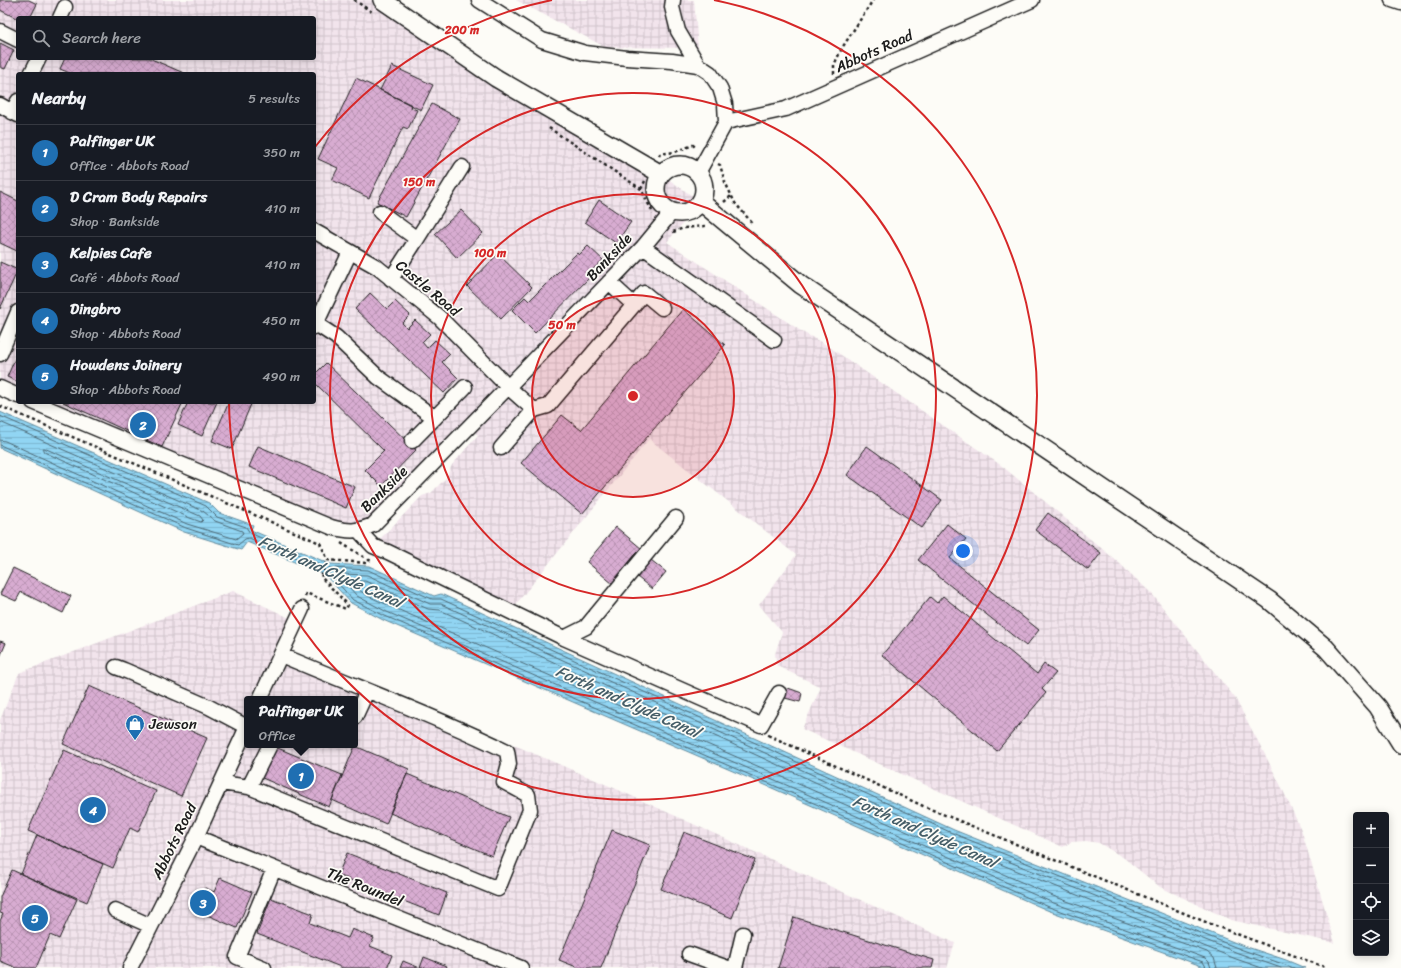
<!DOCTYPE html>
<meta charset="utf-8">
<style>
:root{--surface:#171b24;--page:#20242c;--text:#f1f3f6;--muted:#9ea1a6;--line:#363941;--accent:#1f6fb2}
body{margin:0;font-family:Sriracha,sans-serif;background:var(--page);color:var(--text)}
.controls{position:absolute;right:12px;bottom:12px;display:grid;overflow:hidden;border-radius:4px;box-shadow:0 2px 10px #0003}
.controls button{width:36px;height:36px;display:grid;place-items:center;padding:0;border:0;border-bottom:1px solid var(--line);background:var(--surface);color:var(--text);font:20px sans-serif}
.you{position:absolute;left:963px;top:551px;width:14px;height:14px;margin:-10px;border:3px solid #fff;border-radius:50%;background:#1a73e8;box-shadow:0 0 0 6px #1a73e833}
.badge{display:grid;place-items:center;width:26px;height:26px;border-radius:50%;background:var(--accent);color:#fff;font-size:13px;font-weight:700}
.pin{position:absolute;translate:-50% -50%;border:2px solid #fff;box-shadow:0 1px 4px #0006}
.popup{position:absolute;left:244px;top:696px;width:114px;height:52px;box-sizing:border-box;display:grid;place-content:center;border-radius:4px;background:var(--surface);filter:drop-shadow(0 1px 3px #0005);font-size:13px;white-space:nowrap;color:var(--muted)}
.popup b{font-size:15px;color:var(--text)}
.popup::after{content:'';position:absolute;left:50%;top:100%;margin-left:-8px;border:8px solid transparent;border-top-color:var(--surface)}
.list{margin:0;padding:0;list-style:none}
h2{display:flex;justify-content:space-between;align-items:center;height:52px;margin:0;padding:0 16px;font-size:17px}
h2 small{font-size:13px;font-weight:400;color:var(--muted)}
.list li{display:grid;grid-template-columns:26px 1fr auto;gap:12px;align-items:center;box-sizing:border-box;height:56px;padding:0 16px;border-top:1px solid var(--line)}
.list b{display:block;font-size:15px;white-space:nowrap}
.list p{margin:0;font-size:13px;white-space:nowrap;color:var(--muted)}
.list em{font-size:13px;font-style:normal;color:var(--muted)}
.icon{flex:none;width:22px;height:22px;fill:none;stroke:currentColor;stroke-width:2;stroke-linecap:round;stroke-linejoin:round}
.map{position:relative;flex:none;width:1401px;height:968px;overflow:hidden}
.search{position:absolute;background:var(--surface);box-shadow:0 2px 10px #0003;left:16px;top:16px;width:300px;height:44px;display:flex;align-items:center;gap:10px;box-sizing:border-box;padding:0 14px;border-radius:4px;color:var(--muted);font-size:15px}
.panel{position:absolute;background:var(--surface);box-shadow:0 2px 10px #0003;left:16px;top:72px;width:300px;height:332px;border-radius:4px}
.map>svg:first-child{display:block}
</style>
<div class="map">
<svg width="1401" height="968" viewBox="0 0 1401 968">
<defs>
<pattern id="industrial-grid" width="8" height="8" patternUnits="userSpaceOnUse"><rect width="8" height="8" fill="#f2e4ec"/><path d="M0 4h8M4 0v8" fill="none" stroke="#cfc3ca"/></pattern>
<pattern id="water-rules" width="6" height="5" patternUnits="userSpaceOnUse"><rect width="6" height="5" fill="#91d5f3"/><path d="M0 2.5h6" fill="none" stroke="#7cb6d0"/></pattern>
<pattern id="building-cross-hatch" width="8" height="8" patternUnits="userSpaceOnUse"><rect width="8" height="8" fill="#d8acd1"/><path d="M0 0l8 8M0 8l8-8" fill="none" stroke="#b993b3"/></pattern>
</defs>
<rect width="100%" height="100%" fill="#fdfcf7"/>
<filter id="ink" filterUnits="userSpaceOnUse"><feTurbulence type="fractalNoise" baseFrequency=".025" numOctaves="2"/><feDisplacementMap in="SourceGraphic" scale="8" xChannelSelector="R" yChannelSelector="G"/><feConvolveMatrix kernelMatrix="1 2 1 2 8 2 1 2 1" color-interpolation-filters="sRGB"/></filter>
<g filter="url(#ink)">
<path fill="url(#industrial-grid)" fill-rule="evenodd" d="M0,0h382l279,174 40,28 -34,40 137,91 24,13 174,120 116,96 34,32 83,104 27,51 19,37 21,46 33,111 -104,-23 -71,-33 -36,-29 -25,-15 -13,-2 -15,1 -8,5 -261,-118 19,-42 -44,-21 -2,-12 7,-22 -23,-27 37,-50 -147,-116 -136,169 -134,-68 43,-44 9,-3 15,-15 6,-13 26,-30 -9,-8 -110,104 -326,-129h281v-328h-296v322l-18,-8zM18,18h296v40h-296z
M516,0h178l4,48 -93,-1z
M233,591l63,30 -12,27 98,40 232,100 341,155 -8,25h-947v-248l19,-47zM247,699h108v46h-108z"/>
<path fill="url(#water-rules)" stroke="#628b9d" d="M0,412l209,91 10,10 34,12 -2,5 79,34 39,2 65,30 7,-2 513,236 287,115 45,15 19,8h-98l-160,-58 -275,-122 -389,-168 -32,-17 -26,-28 -78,-33 -6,8 -57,-18 -184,-84z"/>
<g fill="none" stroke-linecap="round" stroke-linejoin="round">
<path stroke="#4b6672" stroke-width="1" d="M0,416l206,90 11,11 29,10 4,6 67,30 1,2 -3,1 -66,-28 -4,1 -7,6 -52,-17 -186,-83
M0,422l203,89 12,10 27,10 1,2 -7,6 -49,-15 -182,-83 -5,-1
M44,448l156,68 3,4 -2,2 -11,-4 -146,-66 -1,-2z
M1206,968l-1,-3 -2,-3 -154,-55 -276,-122 -388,-169 -32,-16 -25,-28v-3l1,-1 39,2 64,29h9l511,234 288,116 54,19
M1211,968l-2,-6 -4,-4 -154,-56 -276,-122 -388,-168 -30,-16 -17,-19 -1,-2 2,-1 26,1 63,29h11l509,234 288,115 43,15
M1217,968l-3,-10 -7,-6 -154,-56 -275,-121 -388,-169c-12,-6 -32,-12 -37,-24l2,-1h10l63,28 12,1 508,233 288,116 26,9"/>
</g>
<path fill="url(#building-cross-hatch)" stroke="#1c1c1c" d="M0,0h29l8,4 -7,14 -12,1 -18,-9z
M0,43l14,7 -9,19 -5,-2z
M65,58h84l37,16h-114l-12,-5z
M392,66l41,19 -12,25 -41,-20z
M356,78l56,27 -1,3 6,2 -9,19 -5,-2 -34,71 -37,-18 6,-12 -20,-9z
M432,104l28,15 -54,98 -29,-15z
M0,192l18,9v47l-1,3 -17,-8z
M599,200l32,22 -15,21 -31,-21z
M461,210l22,23 -26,25 -22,-24z
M588,246l15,14 -13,12 2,3 -57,58 -23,-23 13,-13 4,4 48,-48 2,2z
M498,254l34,33 -31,32 -34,-33z
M0,262l18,8 -18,39z
M370,293l17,16 8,-8 15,14 -8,8 5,5 8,-8 15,14 -8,8 5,6 8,-8 15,14 -8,8 16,16 -14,15 -89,-84z
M683,309l42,36 -143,169 -61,-51 41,-48 19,15z
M18,352v30l-11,-5z
M326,363l90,87 -35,36 -16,-16 19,-19 -70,-69v-7z
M63,402h120l-21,45z
M188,402h29l-15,34 -24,-11z
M229,402h23l-20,47 -20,-8z
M258,446l97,41 -9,21 -97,-41z
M867,446l75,54 -20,28 -75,-53z
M1048,513l53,40 -13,17 -53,-40z
M947,524l19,15 -16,19 89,72 -13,16 -108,-86z
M616,527l26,22 -29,35 -26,-22z
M651,560l15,12 -14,17 -15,-12z
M13,568l58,28 -8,17 -42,-21 -5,9 -16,-7z
M943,596l94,78 7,-10 12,9 -14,16 4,4 -49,58 -115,-96 48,-58 7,6z
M0,641l6,2 -6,14z
M89,686l118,52 -26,58 -118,-52z
M788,688l14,5 -2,9 -15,-4z
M273,746l69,29 -13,32 -69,-30z
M355,746l54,23 -23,55 -54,-24z
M64,750l92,41 -18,41 -8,-4 -17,40 -85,-37z
M407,774l102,43 -17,39 -102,-43z
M612,830l38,15 -49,123h-22l-20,-8z
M684,832l71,28 -23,58 -71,-29z
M37,835l66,29 -16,38 -66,-28z
M347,853l100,40 -8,22 -101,-40z
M12,870l65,29 -18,40 -9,-4 -14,33h-19l-17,-7v-40l3,-7 -3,-1v-16z
M220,878l32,14 -15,36 -46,-20 6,-14 5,1 3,-7 9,4z
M271,898l42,16 -3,9 38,15 4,-9 22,9 -4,8 22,9 -5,13h-44l-86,-34z
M794,917l140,43 -2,8h-154z
M424,957l23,9 -1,2h-46l3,-7 17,7z"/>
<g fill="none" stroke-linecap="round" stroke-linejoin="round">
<defs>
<path id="minor" d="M479,0l63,40 43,13 42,5 45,3 26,4
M673,0l-1,7 6,24 20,34 12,8 10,15 5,16 1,18 -28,51
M1392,0l9,3
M60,18l5,-11
M0,31l18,9
M31,74l8,-16
M0,105l18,10
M12,112l6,-11
M726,122l60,-13 246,-109
M380,212l37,27 -26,40
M314,231l63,36 63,51 68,69 26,23
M417,239l45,-72
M643,247l131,93
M609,282l25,23
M314,323l2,1 34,-72
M314,327l2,-3 20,13 42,40 57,41
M0,354l18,-42
M0,388l18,8
M33,402l298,125c19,5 24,5 42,-2l135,-138 135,-140 29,-35
M412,441l53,-54
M501,448l33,-38 14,-4 96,-113 18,15
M359,531l14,15 15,6 176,86 22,-11 90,-109
M564,638l197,87 18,-32
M116,667l8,3 85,37 38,20
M260,699l42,-90
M355,717l12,-26
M221,783l28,4 249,102 32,-79 -2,-15 -24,-13 5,-18 -2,-13c-73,-36 -151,-64 -226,-96
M249,787l21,-42
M196,837l325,131
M115,910l36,16
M689,954l39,14
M130,968l66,-131 51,-110
M264,968l-27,-11 37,-88
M735,968l8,-34"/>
<path id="major" d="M382,0l114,78 165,96
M656 189a24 24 0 1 1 48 0a24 24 0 1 1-48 0Z
M701,202l100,83 468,315 57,48 52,59 23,37"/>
</defs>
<use href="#minor" stroke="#1c1c1c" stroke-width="17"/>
<use href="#major" stroke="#1c1c1c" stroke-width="20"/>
<path stroke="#1c1c1c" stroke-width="2.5" stroke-dasharray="3 3" stroke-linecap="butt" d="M354,0l18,12
M834,74v-9l8,-17 31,-48
M549,128l92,61 11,22 1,3
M659,156l1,-2 15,-2 18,-7 3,3
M718,164l2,1 5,17 10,21 18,21
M641,189l4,-8
M724,202l7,-6
M673,232l11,-4 21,-2 1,-2
M0,406l320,137 8,17 38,3 3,-3 3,1
M341,543l23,14
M305,596l1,-3 40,16 2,-4 -27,-28 7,-17
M768,735l155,71 290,119 114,43"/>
<use href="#minor" stroke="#fdfcf7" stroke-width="14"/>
<use href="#major" stroke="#fdfcf7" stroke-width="17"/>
</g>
</g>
<circle cx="633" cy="396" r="101" fill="#d62828" fill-opacity=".12"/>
<g fill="none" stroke="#d62828" stroke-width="2">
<circle cx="633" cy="396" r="101"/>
<circle cx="633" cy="396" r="202"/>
<circle cx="633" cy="396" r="303"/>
<path d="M315 147A404 404 0 0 1 552 0M714 0A404 404 0 1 1 229 403"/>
</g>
<defs>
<symbol id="shop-pin" viewBox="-11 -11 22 30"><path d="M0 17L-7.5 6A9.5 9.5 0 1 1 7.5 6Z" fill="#1f6fb2" stroke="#fdfcf7"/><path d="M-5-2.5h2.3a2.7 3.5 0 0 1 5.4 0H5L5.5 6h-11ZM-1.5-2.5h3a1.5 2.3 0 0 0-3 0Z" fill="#fff"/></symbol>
</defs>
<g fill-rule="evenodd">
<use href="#shop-pin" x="124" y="713" width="22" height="30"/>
</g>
<g text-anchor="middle" stroke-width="3.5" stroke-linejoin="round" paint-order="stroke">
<g font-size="15" fill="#1c1c1c" stroke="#fdfcf7">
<text transform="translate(874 51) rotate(-24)" y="5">Abbots Road</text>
<text transform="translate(609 257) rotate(-47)" y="5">Bankside</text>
<text transform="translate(428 288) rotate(40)" y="5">Castle Road</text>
<text transform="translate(384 489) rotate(-44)" y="5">Bankside</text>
<text transform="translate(174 841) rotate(-64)" y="5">Abbots Road</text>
<text transform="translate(365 887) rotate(22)" y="5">The Roundel</text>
</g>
<g font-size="15" fill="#1c1c1c" stroke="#fdfcf7" text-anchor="start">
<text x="149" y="729">Jewson</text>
</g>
<g font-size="16" font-style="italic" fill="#455d67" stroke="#fdfcf7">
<text transform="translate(331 571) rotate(24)" y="6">Forth and Clyde Canal</text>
<text transform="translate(628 701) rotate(24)" y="6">Forth and Clyde Canal</text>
<text transform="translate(925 831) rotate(24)" y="6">Forth and Clyde Canal</text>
</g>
</g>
<circle cx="633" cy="396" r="6" fill="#d62828" stroke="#fdfcf7" stroke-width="2"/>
<g font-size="12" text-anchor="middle" font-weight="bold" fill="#d62828" stroke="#fdfcf7" stroke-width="3.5" stroke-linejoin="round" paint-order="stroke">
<text x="462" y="34">200 m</text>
<text x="419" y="186">150 m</text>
<text x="490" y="257">100 m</text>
<text x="562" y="329">50 m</text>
</g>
</svg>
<div class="controls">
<button>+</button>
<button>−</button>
<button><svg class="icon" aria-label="locate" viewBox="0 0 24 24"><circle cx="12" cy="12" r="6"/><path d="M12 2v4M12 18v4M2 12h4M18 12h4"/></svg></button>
<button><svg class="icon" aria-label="layers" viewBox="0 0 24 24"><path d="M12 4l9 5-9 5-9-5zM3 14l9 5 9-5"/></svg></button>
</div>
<div class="you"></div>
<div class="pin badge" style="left:301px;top:776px">1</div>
<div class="popup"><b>Palfinger UK</b>Office</div>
<div class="pin badge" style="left:143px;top:425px">2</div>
<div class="pin badge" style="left:203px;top:903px">3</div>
<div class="pin badge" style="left:93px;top:810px">4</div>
<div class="pin badge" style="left:35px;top:918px">5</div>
<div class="search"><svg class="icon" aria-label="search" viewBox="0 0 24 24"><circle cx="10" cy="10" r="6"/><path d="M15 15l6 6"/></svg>Search here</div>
<section class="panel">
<h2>Nearby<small>5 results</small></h2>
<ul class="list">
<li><span class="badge">1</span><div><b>Palfinger UK</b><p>Office · Abbots Road</p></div><em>350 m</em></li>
<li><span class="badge">2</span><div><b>D Cram Body Repairs</b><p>Shop · Bankside</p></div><em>410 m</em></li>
<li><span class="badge">3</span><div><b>Kelpies Cafe</b><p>Café · Abbots Road</p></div><em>410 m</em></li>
<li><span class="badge">4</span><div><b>Dingbro</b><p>Shop · Abbots Road</p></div><em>450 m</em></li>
<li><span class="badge">5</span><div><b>Howdens Joinery</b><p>Shop · Abbots Road</p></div><em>490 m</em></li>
</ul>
</section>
</div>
